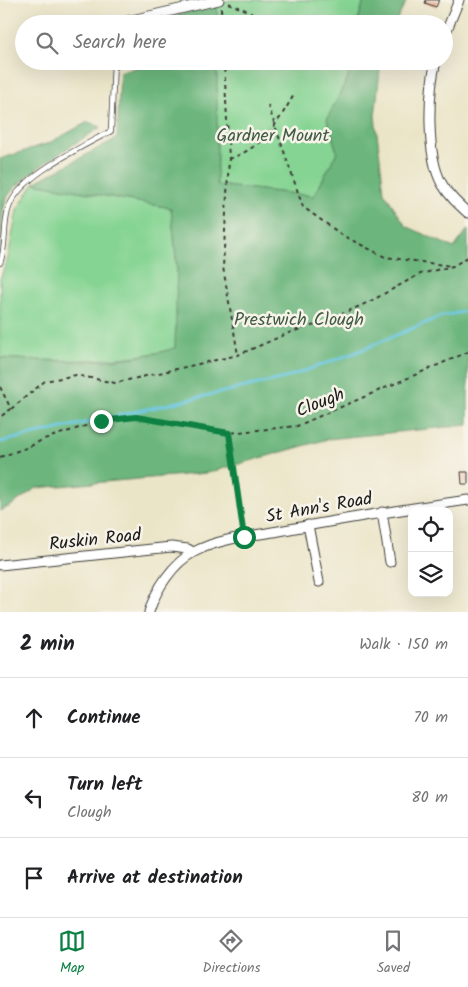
<!DOCTYPE html>
<meta charset="utf-8">
<style>
:root{--surface:#fff;--page:#f2f2f2;--text:#202124;--muted:#757577;--line:#e0e0e0;--accent:#0b8043}
body{margin:0;font-family:Kalam,sans-serif;background:var(--page);color:var(--text)}
.controls{position:absolute;right:15px;bottom:15px;display:grid;overflow:hidden;border-radius:10px;box-shadow:0 5px 20px #0002}
.controls button{width:45px;height:45px;display:grid;place-items:center;padding:0;border:0;border-bottom:1px solid var(--line);background:var(--surface);color:var(--text);font:25px sans-serif}
.stop{position:absolute;width:15px;height:15px;margin:-11px;border:4px solid #0b8043;border-radius:50%;background:#fff}
.stop.end{background:#0b8043;border-color:#fff;box-shadow:0 1px 5px #0008}
.list{margin:0;padding:0;list-style:none}
h2{display:flex;justify-content:space-between;align-items:center;height:65px;margin:0;padding:0 20px;font-size:21px}
h2 small{font-size:16px;font-weight:400;color:var(--muted)}
.list li{display:grid;grid-template-columns:32px 1fr auto;gap:15px;align-items:center;box-sizing:border-box;height:80px;padding:0 20px;border-top:1px solid var(--line)}
.list b{display:block;font-size:19px;white-space:nowrap}
.list p{margin:0;font-size:16px;white-space:nowrap;color:var(--muted)}
.list em{font-size:16px;font-style:normal;color:var(--muted)}
.icon{flex:none;width:28px;height:28px;fill:none;stroke:currentColor;stroke-width:2;stroke-linecap:round;stroke-linejoin:round}
.map{position:relative;flex:none;width:468px;height:612px;overflow:hidden}
.search{position:absolute;background:var(--surface);box-shadow:0 5px 20px #0002;left:15px;right:15px;top:15px;height:55px;display:flex;align-items:center;gap:12px;box-sizing:border-box;padding:0 18px;border-radius:28px;color:var(--muted);font-size:19px}
.sheet{height:305px;background:var(--surface)}
nav{display:flex;justify-content:space-around;align-items:center;box-sizing:border-box;height:70px;border-top:1px solid var(--line);background:var(--surface);font-size:14px;color:var(--muted)}
nav a{display:grid;justify-items:center;gap:2px}
nav .on{color:var(--accent)}
.map>svg:first-child{display:block}
</style>
<div class="map">
<svg width="468" height="612" viewBox="0 0 468 612">
<rect width="100%" height="100%" fill="#f7f3e8"/>
<filter id="ink" filterUnits="userSpaceOnUse"><feTurbulence type="fractalNoise" baseFrequency=".02" numOctaves="2"/><feDisplacementMap in="SourceGraphic" scale="10" xChannelSelector="R" yChannelSelector="G"/><feConvolveMatrix kernelMatrix="1 2 1 2 8 2 1 2 1" color-interpolation-filters="sRGB"/></filter>
<filter id="wash" filterUnits="userSpaceOnUse"><feTurbulence type="fractalNoise" baseFrequency=".0096" numOctaves="4" result="noise"/><feDisplacementMap in="SourceGraphic" scale="20" xChannelSelector="R" yChannelSelector="G"/><feGaussianBlur stdDeviation="1.12" result="paint"/><feColorMatrix in="noise" values="0 0 0 0 0 0 0 0 0 0 0 0 0 0 0 0 0 1.4 0 .05"/><feComposite in="paint" operator="in"/></filter>
<g filter="url(#wash)">
<rect width="100%" height="100%" fill="#ebe5c8"/>
<path fill="#85d493" stroke="#507858" d="M231,0h133l-7,24h-140v-21z
M217,61h133l-2,16 -21,42 10,33 -23,44 -98,-11z
M34,183l137,25c5,47 10,94 4,141 -57,13 -116,13 -175,9v-79l8,-21 9,-48z"/>
<path fill="#6cb67d" stroke="#44694c" d="M364,0h43l-12,24h-38z
M217,3v21h-50l1,-6z
M161,61h56v124l97,11 23,-44 -10,-33 21,-41 2,-17h31l-6,55 9,76 22,34 48,22 14,-19v196l-140,14 -121,34 -171,15 -24,17 -12,6v-153c58,4 119,7 175,-10l2,-82 -6,-58 -137,-25 83,-45 3,-66z
M88,122l13,5c-26,17 -76,45 -93,69 -8,16 -6,42 -8,60v-97l49,-16z"/>
<g fill="none" stroke-linecap="round" stroke-linejoin="round">
<path stroke="#60c4de" stroke-width="3" d="M0,442l285,-64 69,-25 88,-37 26,-5"/>
</g>
<g id="blocks">
<path fill="#e7a688" d="M426,0h13l-3,7 -11,-4z
M461,472h7v12h-6z"/>
</g>
</g>
<g filter="url(#ink)">
<use href="#blocks" fill-opacity="0" stroke="#3b3a36" stroke-width="1"/>
<g fill="none" stroke-linecap="round" stroke-linejoin="round">
<defs>
<path id="service" d="M0,263c8,-20 1,-45 13,-64 17,-28 69,-52 98,-68l3,-70"/>
<path id="minor" d="M123,22l96,-22
M444,37l15,-37
M436,61c-8,31 -10,95 6,123 7,12 16,20 26,29
M382,512l8,50
M308,525l11,57
M0,565l171,-18 17,2 5,3
M149,612c7,-23 24,-49 45,-60 25,-14 58,-16 85,-21 63,-12 126,-22 189,-31"/>
</defs>
<use href="#service" stroke="#3b3a36" stroke-width="6"/>
<use href="#minor" stroke="#3b3a36" stroke-width="11"/>
<path stroke="#3b3a36" stroke-width="2" stroke-dasharray="4 4" stroke-linecap="butt" d="M228,3l20,8 12,9
M221,8l1,16
M224,61l5,98 -6,108 15,88
M268,105l35,102 39,28 43,22 66,9
M229,159c36,-13 47,-34 66,-66
M0,387l11,22 -11,8
M11,409l34,-28 31,-6 39,8 123,-28 53,-23 31,-9 49,-22 49,-27 33,-8 15,-9
M229,433l13,94
M0,457l29,-10 15,-8 57,-18 35,-4 93,16 68,-7 171,-74"/>
<use href="#service" stroke="#fff" stroke-width="4.5"/>
<use href="#minor" stroke="#fff" stroke-width="9"/>
</g>
</g>
<g fill="none" stroke-linecap="round" stroke-linejoin="round" filter="url(#ink)">
<path stroke="#0b8043" stroke-width="6" d="M101,421l35,-4 93,16 15,104"/>
</g>
<g text-anchor="middle" stroke-width="5" stroke-linejoin="round" paint-order="stroke">
<g font-size="18" fill="#415c46" stroke="#f7f3e8">
<text x="273" y="141">Gardner Mount</text>
<text x="299" y="325">Prestwich Clough</text>
</g>
<g font-size="18" fill="#1c1c1c" stroke="#f7f3e8">
<text transform="translate(320 402) rotate(-22)" y="6">Clough</text>
<text transform="translate(319 507) rotate(-10)" y="6">St Ann's Road</text>
<text transform="translate(95 539) rotate(-6)" y="6">Ruskin Road</text>
</g>
</g>
</svg>
<div class="controls">
<button><svg class="icon" aria-label="locate" viewBox="0 0 24 24"><circle cx="12" cy="12" r="6"/><path d="M12 2v4M12 18v4M2 12h4M18 12h4"/></svg></button>
<button><svg class="icon" aria-label="layers" viewBox="0 0 24 24"><path d="M12 4l9 5-9 5-9-5zM3 14l9 5 9-5"/></svg></button>
</div>
<div class="stop" style="left:244px;top:537px"></div>
<div class="stop end" style="left:101px;top:421px"></div>
<div class="search"><svg class="icon" aria-label="search" viewBox="0 0 24 24"><circle cx="10" cy="10" r="6"/><path d="M15 15l6 6"/></svg>Search here</div>
</div>
<section class="sheet">
<h2>2 min<small>Walk · 150 m</small></h2>
<ul class="list">
<li><svg class="icon" aria-label="ahead" viewBox="0 0 24 24"><path d="M12 20V5M6 11l6-6 6 6"/></svg><div><b>Continue</b></div><em>70 m</em></li>
<li><svg class="icon" aria-label="left" viewBox="0 0 24 24"><path d="M17 20v-9H6M10 6l-5 5 5 5"/></svg><div><b>Turn left</b><p>Clough</p></div><em>80 m</em></li>
<li><svg class="icon" aria-label="arrive" viewBox="0 0 24 24"><path d="M6 21V4h12l-3 4 3 4H6"/></svg><div><b>Arrive at destination</b></div></li>
</ul>
</section>
<nav>
<a class="on"><svg class="icon" aria-label="map" viewBox="0 0 24 24"><path d="M3 6l6-2 6 2 6-2v14l-6 2-6-2-6 2zM9 4v14M15 6v14"/></svg>Map</a>
<a><svg class="icon" aria-label="directions" viewBox="0 0 24 24"><path d="M12 3l9 9-9 9-9-9zM9 14v-3h6M13 9l2 2-2 2"/></svg>Directions</a>
<a><svg class="icon" aria-label="saved" viewBox="0 0 24 24"><path d="M7 4h10v16l-5-4-5 4z"/></svg>Saved</a>
</nav>
